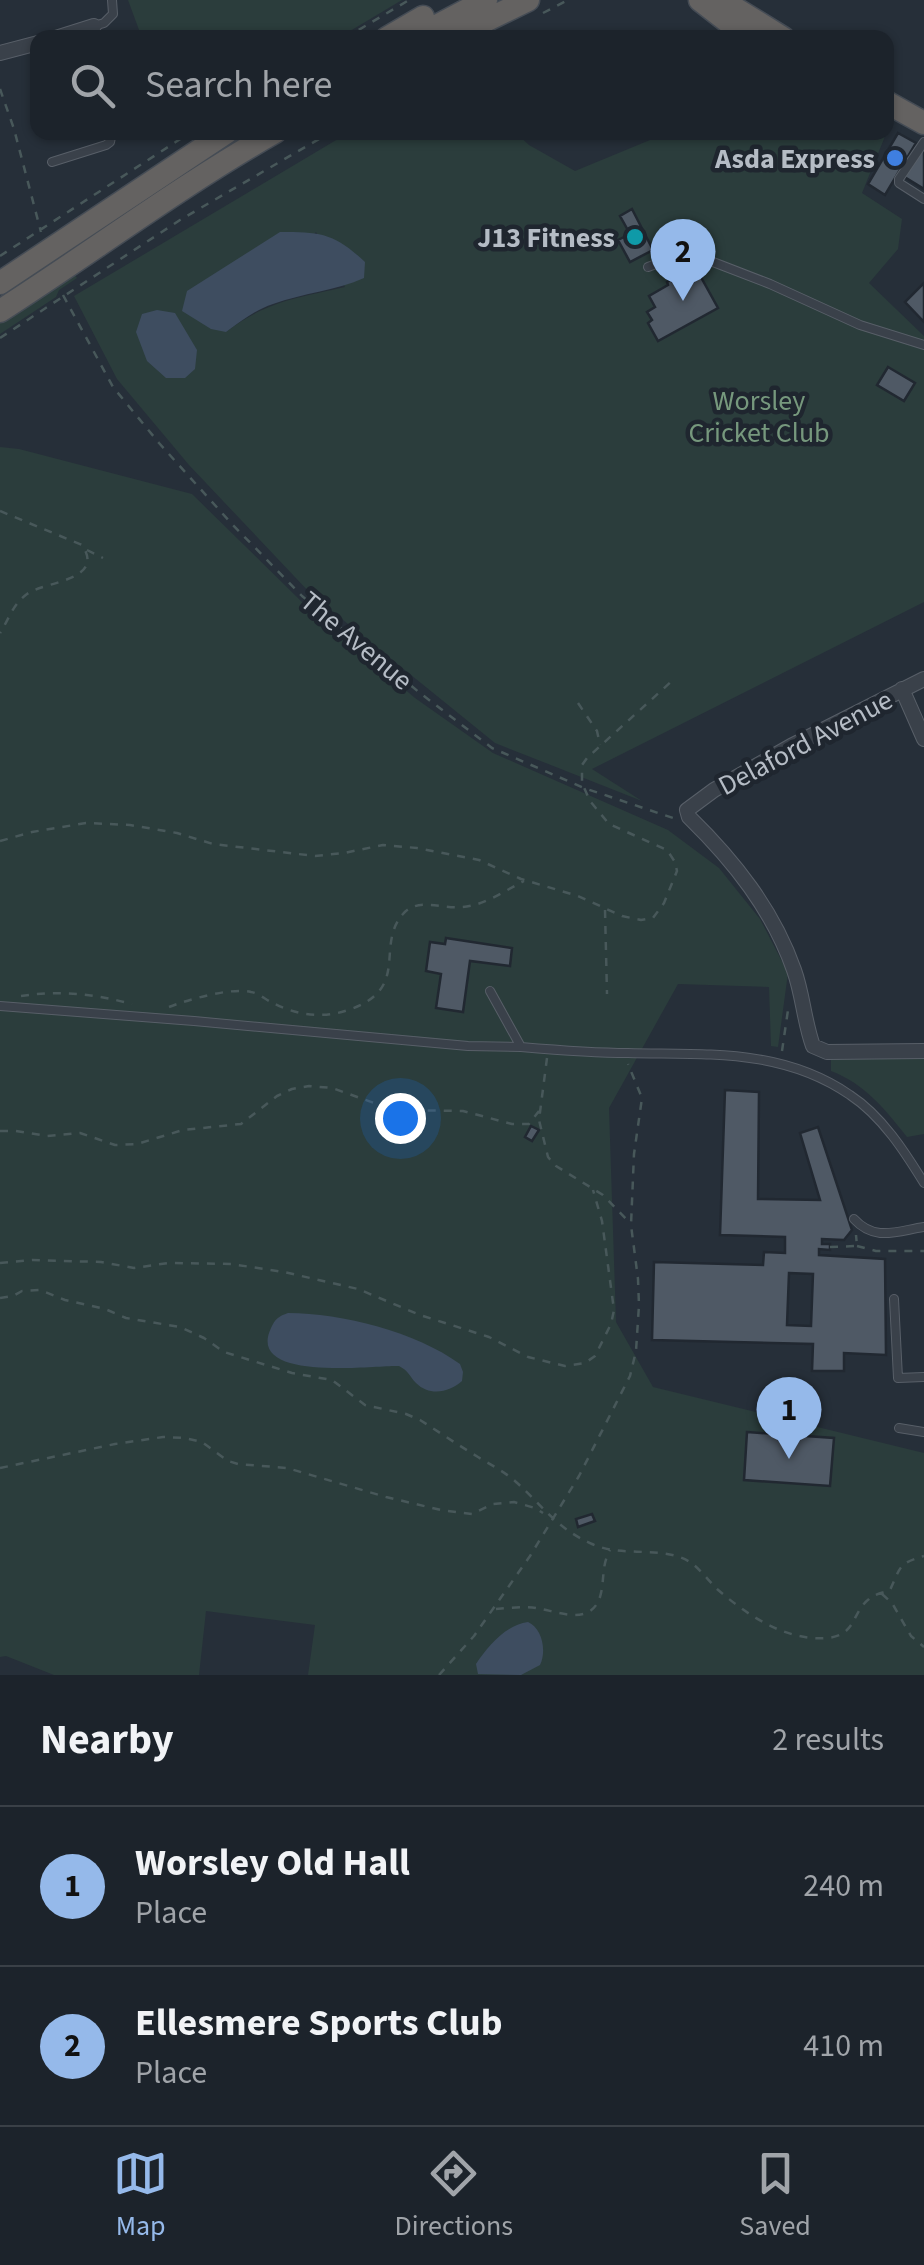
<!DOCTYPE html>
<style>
:root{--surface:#1c232b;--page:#252b33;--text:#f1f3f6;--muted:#a0a4a9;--line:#3a4047;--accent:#95b9ea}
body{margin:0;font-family:"Source Sans 3",sans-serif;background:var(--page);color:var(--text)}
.you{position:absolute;left:400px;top:1118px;width:35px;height:35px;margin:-25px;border:8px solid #fff;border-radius:50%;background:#1a73e8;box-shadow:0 0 0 15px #1a73e833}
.badge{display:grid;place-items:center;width:65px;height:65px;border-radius:50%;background:var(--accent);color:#111;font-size:32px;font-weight:700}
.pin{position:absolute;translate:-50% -82px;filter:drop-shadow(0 2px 5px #0008)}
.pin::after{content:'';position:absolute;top:52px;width:35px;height:30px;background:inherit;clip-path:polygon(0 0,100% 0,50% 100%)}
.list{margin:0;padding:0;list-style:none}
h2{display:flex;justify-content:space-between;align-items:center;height:130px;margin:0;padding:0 40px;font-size:42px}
h2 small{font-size:32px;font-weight:400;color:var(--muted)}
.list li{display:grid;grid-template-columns:65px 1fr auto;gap:30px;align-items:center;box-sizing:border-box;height:160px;padding:0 40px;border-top:2px solid var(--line)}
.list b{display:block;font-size:38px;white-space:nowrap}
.list p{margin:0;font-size:32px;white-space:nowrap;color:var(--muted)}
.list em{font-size:32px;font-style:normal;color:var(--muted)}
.icon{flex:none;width:55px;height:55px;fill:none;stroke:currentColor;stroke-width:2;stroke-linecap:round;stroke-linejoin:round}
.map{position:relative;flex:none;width:924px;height:1675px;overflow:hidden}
.search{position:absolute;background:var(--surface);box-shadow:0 2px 8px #0004;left:30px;right:30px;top:30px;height:110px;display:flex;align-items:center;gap:25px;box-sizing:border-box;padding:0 35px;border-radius:20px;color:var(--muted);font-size:38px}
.sheet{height:450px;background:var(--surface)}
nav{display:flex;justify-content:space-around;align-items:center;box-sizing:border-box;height:140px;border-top:2px solid var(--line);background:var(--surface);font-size:28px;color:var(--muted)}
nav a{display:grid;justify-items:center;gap:5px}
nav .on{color:var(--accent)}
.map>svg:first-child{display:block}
</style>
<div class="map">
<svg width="924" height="1675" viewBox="0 0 924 1675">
<rect width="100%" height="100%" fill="#262f39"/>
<path fill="#2b3d3c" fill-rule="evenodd" d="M128,0h274l-62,37 -198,1z
M887,122l3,2 -28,69 40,26 -4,30 -29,34 55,53v266l-332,167 50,32 -147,-58 -184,-149 -122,-129 -72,-86 -43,-83 274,-163h168l13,12 46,26 92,-38 219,-1zM316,232l29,55c-48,11 -78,14 -119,45z
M75,275l2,3 -18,12 -3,7 -56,37v-12z
M0,447l19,2 173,45 110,108 113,96 78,55 175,77 51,38 41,51 28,54 -10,74 -7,-1 -2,-59 -91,-3 -69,124 7,214 37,65 271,66v222h-616l7,-50 -109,-14 -7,64h-145l-48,-19 -6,1z
M924,1056v78l-17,3c-22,-28 -42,-53 -76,-66v-14z"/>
<path fill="#3e4d60" d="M280,232c41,0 54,1 85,30l-1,16c-29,13 -61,15 -91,26 -18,6 -32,17 -47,28l-15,-3 -29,-18 5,-20z
M157,310l18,3 22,37 -2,19 -10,9h-19l-19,-17 -11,-29 6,-18z
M288,1313c54,0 128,19 172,51l3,8 -1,9c-12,11 -32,16 -46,2 -7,-7 -7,-12 -17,-17 -25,-1 -154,17 -128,-38 4,-9 8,-12 17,-15z
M528,1622c14,6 19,29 12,43l-19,10 -43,-1 -2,-10c12,-18 30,-39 52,-42z"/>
<path fill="#4f5965" stroke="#212831" stroke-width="2.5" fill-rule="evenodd" d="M898,133l18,10 -31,52 -17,-11z
M916,143l8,6v40l-26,-16z
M632,209l21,41 -23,12 -12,-22 12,-6 -10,-18z
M697,270l21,38 -60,33 -10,-18 4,-3 -5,-8 8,-5 -6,-11 19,-11 -1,-3 15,-8 2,3z
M924,283v39l-19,-20z
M888,367l27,16 -11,18 -27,-16z
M446,938l66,10 -2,18 -40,-5 -7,51 -27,-4 5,-34 -15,-3 4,-29 15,2z
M725,1090l34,2 -1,107 62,1 -20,-67 18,-6 34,103 -8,10 -22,-1v5h8v6l-11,-1v6l66,4 1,96 -42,-2v18h-32l1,-27 -161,-4 2,-78 109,3 1,-13 21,1v-16l-65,-2zM789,1273l24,1 -2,52 -24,-1z
M531,1126l8,4 -7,11 -7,-4z
M747,1432l87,6 -4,48 -86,-6z
M592,1514l3,7 -17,6 -2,-8z"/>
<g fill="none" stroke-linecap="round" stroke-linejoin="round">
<defs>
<path id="service" d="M94,26l10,-3 9,-9 -1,-14
M924,142l-25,37v4l25,16
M52,162l54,-17 4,-3 2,-10
M648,267l24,-9 41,4 57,22 90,41 64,20
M490,991l31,56c35,3 71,6 107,6 79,2 154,-5 222,42 32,21 55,57 74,88
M0,1006l194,15 274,25 53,1
M854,1219c21,23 43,12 70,8
M894,1299l4,79 26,-1
M899,1428l25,4"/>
<path id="minor" d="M56,38l38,-12
M0,53l38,-10
M924,679l-133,67 -77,44 -27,20 2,7c45,44 84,93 105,153 9,25 10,51 19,76l14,6 97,-1
M902,689l22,50"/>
<path id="trunk" d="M700,0l49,38
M726,0l10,9 47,29
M387,38l36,-21
M414,38l72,-38
M450,38l78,-38
M886,102l38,21
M0,283l227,-151
M0,311c92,-59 180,-125 275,-179"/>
</defs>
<use href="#service" stroke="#585f68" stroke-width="10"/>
<use href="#minor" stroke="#585f68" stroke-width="16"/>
<use href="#trunk" stroke="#454c55" stroke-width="25"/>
<path stroke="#48585a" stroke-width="2.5" stroke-dasharray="8 8" stroke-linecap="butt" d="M543,13l25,-13
M345,38l64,-38
M0,89l14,40 27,103
M0,256l188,-122
M63,295l50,92 46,56 72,80 71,73 118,97 72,55 92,40 89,30
M0,338l180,-118 151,-88
M0,511l82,34c24,36 -37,36 -55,49 -14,10 -18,25 -27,39
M87,550l16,8
M578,703l19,28 3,14
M0,841l32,-9 54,-9 44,2 47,8 36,11 102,12 29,-3 39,-8 34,3 62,12 42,19 57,17 44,20 19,4 12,-2 11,-15 13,-32 -2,-9 -8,-12 -58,-26 -19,-23 -8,-18v-18l5,-7 86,-78
M605,910l2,84
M21,996c38,-6 74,-2 111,8
M169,1007c18,-7 62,-20 82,-15 7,1 14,7 20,10 22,12 49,17 74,9 68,-21 29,-64 58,-97 14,-17 39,-5 58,-7 23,-1 43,-16 63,-26
M782,1051l6,-41
M547,1058l-8,62 9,37 8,9 47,29 27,28
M0,1131h16l31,5 33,-3 35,12 22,-1 46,-14 58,-6 36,-28 15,-7 17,-3 23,2 62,22 69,1 49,13h17l10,-13
M857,1246l19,5h48
M830,1247l27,-1 -1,-11
M0,1263l33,-3 68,2 33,6 34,-5 63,1 53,8 74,17 62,26 69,22 39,20 37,9 20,-3 10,-7 16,-32 3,-14 -12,-89 -9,-31
M0,1298l13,-2 9,-5 18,-1 25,10 40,9 21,9 54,9 24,11 20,14 68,21 40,7 33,25 41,9 14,6c19,12 38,25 58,37 13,8 27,15 38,25 28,25 40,46 76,62 30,14 70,1 98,18 10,7 18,18 27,27 30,26 68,52 109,49 31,-2 25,-25 43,-39 5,-5 14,-6 21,-9 11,-23 7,-26 34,-34
M0,1468l115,-24 48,-7 22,1 17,4 26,19 10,3 49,4 99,29 55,13 31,4 21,-10 21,-2 21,6 8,5
M882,1594l10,9 19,33 13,11
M496,1609c13,-1 28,-3 40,-1 21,3 54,19 64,-11 5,-17 1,-31 10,-47
M439,1675l35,-39 56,-80 49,-80 51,-100 6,-25 3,-46 -1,-26 -7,-54 3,-71 8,-56 -14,-34"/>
<use href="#service" stroke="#3a414a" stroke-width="8"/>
<use href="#minor" stroke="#3a414a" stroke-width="14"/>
<use href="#trunk" stroke="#646261" stroke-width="22"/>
</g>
<circle fill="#3f7fe0" stroke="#1f262f" stroke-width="4" cx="895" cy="158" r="10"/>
<circle fill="#0f9aa8" stroke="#1f262f" stroke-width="4" cx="635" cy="237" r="10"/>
<g text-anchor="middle" stroke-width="9" stroke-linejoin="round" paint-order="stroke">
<g font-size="28" font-weight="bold" fill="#b5bcc5" stroke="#1f262f" text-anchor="end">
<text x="875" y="168">Asda Express</text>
<text x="615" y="247">J13 Fitness</text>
</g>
<g font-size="28" fill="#76987d" stroke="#1f262f">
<text x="759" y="410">Worsley<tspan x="759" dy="32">Cricket Club</tspan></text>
</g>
<g font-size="28" fill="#b5bcc5" stroke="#1f262f">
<text transform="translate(357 640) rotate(40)" y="10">The Avenue</text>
<text transform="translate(805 742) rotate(-28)" y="10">Delaford Avenue</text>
</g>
</g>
</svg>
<div class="you"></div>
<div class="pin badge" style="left:789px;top:1459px">1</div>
<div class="pin badge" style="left:683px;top:301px">2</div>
<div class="search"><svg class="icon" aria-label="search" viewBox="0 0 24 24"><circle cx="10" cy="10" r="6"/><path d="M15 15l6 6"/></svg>Search here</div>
</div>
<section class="sheet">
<h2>Nearby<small>2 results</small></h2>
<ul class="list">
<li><span class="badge">1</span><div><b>Worsley Old Hall</b><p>Place</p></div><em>240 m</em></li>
<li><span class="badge">2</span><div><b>Ellesmere Sports Club</b><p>Place</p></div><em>410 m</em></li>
</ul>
</section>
<nav>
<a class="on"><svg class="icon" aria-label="map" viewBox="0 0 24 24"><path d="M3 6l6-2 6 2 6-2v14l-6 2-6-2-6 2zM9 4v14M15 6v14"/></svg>Map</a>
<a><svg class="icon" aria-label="directions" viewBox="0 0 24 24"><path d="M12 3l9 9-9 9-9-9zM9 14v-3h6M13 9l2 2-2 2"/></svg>Directions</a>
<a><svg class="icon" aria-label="saved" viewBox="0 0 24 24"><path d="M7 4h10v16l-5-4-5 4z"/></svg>Saved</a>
</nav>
